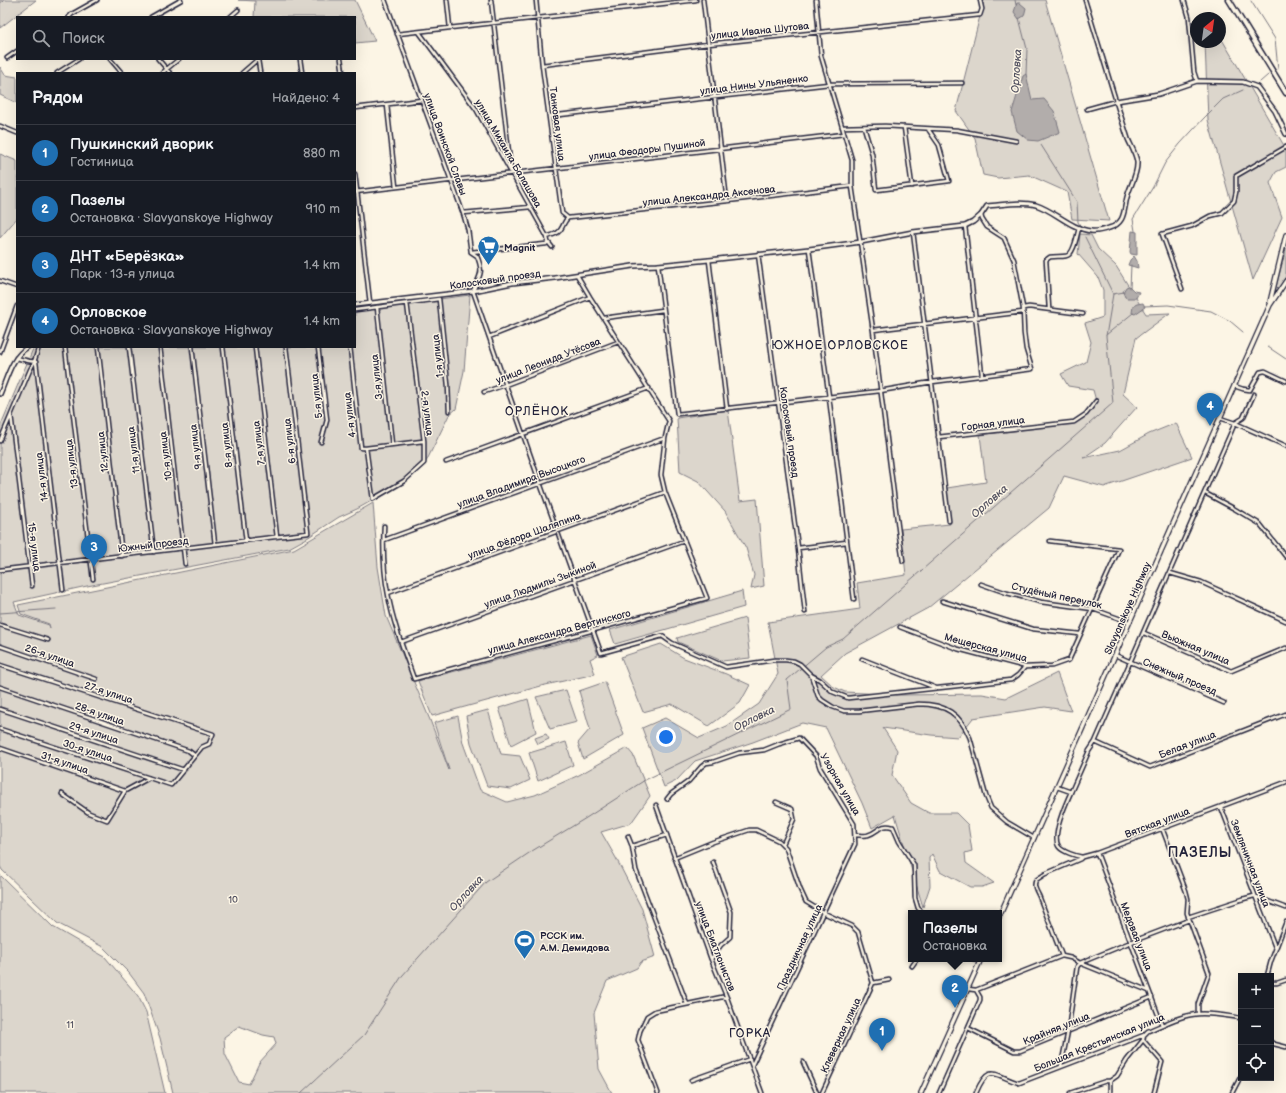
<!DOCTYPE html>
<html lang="ru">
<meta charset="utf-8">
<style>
:root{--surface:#171b24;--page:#20242c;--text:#f1f3f6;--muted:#9ea1a6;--line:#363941;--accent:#1f6fb2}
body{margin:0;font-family:"Balsamiq Sans",sans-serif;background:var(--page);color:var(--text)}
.controls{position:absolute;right:12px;bottom:12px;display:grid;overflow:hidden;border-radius:0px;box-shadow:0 4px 16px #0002}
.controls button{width:36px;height:36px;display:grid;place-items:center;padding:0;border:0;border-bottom:1px solid var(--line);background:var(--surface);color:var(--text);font:20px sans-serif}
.compass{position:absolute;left:1190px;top:12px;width:36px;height:36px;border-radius:50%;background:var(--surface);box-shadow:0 4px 16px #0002;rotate:29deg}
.you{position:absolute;left:666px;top:737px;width:14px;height:14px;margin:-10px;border:3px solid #fff;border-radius:50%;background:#1a73e8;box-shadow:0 0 0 6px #1a73e833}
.badge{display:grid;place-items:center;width:26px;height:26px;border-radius:50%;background:var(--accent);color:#fff;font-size:13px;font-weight:700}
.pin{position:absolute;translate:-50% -33px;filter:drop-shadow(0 1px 2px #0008)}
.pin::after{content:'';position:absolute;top:21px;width:14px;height:12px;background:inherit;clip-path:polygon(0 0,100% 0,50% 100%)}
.popup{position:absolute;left:908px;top:910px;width:94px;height:52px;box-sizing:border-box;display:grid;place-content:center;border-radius:0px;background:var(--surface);filter:drop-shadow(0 1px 3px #0005);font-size:13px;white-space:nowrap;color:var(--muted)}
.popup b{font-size:15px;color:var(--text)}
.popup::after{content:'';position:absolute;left:50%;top:100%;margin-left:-8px;border:8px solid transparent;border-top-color:var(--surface)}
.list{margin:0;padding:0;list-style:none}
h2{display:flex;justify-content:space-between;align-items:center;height:52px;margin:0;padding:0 16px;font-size:17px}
h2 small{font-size:13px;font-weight:400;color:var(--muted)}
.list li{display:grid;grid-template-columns:26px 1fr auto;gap:12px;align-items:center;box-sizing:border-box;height:56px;padding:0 16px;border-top:1px solid var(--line)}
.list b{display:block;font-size:15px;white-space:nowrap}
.list p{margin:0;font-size:13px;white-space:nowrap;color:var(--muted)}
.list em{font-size:13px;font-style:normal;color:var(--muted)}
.icon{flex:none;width:22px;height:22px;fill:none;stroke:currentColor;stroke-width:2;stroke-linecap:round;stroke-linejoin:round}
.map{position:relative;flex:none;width:1286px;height:1093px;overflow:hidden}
.search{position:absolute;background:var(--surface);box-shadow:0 4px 16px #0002;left:16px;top:16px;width:340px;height:44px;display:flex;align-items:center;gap:10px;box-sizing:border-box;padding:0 14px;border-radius:0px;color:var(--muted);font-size:15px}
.panel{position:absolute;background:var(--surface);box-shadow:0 4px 16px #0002;left:16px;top:72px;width:340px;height:276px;border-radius:0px}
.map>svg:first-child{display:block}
</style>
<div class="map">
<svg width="1286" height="1093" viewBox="0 0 1286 1093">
<rect width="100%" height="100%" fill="#fcf5e5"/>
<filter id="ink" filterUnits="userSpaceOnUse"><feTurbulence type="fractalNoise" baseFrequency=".025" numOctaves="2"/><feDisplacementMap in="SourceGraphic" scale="8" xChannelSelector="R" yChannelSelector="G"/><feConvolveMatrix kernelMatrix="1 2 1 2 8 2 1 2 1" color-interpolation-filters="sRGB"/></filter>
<g filter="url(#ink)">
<path fill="#dcd6cc" stroke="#7f7c84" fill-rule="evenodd" d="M0,0h36l-36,28z
M238,0h117l20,41 -20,2v-26h-101l1,-16z
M984,0h61l64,221 -37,-2 -5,-27 -38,-17 -31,3 -15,-3 -8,-37 -19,-27z
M1220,36l66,113v18l-10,5 -6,11 12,34 -29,63 -45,-160 -3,-78h15z
M0,67l5,8 12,2v26l-17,-8z
M0,154l17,7v57l-17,20z
M1080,234l11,1 7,14 18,17 30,48 24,-1 -34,25 -13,56 14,13 -32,36 -22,15 37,-8 29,-16 27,-11 16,34 -88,30 -40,-11 -15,32 -121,100 -83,45 -24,22 13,12 11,5 56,3 81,-1 24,4 51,-25 14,38 -26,-4 -72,11 -15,19 -27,-2 -48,-7 14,22 -5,25 19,28 18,10h27l12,12 4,26 -7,2 1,10 28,20 -12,4h-12l-30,-16 -8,-17 -3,4 1,28 -7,21 -28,-92 -23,13 -10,-25 -36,-75 -24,-5 -49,19 -58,19 -19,20 -12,6 -22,-59 23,-10 34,20 28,-12 32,-22 19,-30 -10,-52 92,-13 -3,-26 49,-8 -5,-46 49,-5 -3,-36 39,-6 -6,-47 95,-12 12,-8 9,-14 -3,-11 -25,-4 -7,-12 25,-12 5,-20 -6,-19 18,-6v-27l-5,-13 -20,-23z
M1286,248v28l-13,23z
M470,295l-6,76 -8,38 -7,6 -23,47 -21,20 -48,27 -18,8 -32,21 -18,10 -202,38 -73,16 5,13 30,10 1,3 -1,-4 -28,-10 -3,-9 276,-56 79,-46 5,64 8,49 44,104 19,50 -15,-47 24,-7 5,27 17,47 27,12 28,-7 44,-20 48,-27 6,7 17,41 -19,27 -30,9 15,26 26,51 13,48 -14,5 -4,6 -30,13 -13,32 5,56 13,24h-439l-13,-55 -16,-45 -15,-20 -26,-26 -46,-24 -55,-53 -2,-4v-439l33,-78 16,-2h306v-37zM239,1026l24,9 11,2 2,7 -17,19 -10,21 -10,-2 -14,-28 -1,-17z
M728,410l12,91 17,-2 7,87 -13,3 3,-14 -8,-27 -21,-37 -27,-30 -18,-9 -3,-54z
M742,591l2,16 -129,37 -5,-14z
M745,618l5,40 -28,3 -44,-19 -1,-4z
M591,635l7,20 -8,4 5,15 -54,12 -109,30 -14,-35z
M661,644l23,14 42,16 24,11 -10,18 -31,23 -37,-22 -29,8 -22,-55z
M605,682l19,53 -41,24 -5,-16 12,-14 -11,-38z
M566,690l11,32 -27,7 -14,-32z
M528,699l8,33 -25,13 -12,-37z
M488,710l13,44 19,2 10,24 -19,9 -24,-3 -16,-43 -5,-27z
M546,734l3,5 -11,5 -3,-6z
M566,742l7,23 -35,16 -9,-28z
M0,875l53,52 52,30 33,39 8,16 19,81h-165z"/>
<path fill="#b2adab" stroke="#78757e" d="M1017,3h3l6,5 -2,8 -5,3 -5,-7z
M1026,74l6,26 12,-1 10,12 6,21 -22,9 -10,-1 -11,-9 -5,-19 11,-36z
M1132,231l5,1c0,8 0,15 0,23l-6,-1 -1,-2z
M1134,256l3,5 1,7 -10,-3 2,-5z
M1129,286l5,5 5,1 -3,6h-9l-2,-1 -2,-5 3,-5z
M1143,303l2,4 -10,7 -3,-1 1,-7 4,-2z"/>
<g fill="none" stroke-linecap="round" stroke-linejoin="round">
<path stroke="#78757e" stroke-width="1" d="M1015,0l1,5
M1251,1l24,38 3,30
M0,3l5,-3
M1019,18l8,31 -1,25
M1260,82l8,-7
M1041,145l36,57 1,20 3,5
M1135,231l-2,-12 20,-32 12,-24 15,-19 24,-26 19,-19 20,-9
M1130,288l1,-23
M1113,294l11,-2
M1144,306l24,-1 43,6 19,10 13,11
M1106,335l27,-22
M1268,347l18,12
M0,613l56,-4
M301,1093l63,-58 38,-59 84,-94 46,-31 54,-33 59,-38 146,-71 -4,-29 39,-33 17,-8 270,-236 -7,-67 7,-42 -28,-57"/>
<defs>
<path id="minor" d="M385,0l78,213 5,17 3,22
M447,0l3,28
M491,0l20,170
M536,0l6,65 20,148 6,5c-4,3 -4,7 -7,11 -2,5 -9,6 -14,8
M703,0l24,201
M816,0l5,56 31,104v26l21,144 26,205 4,26
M1085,0l31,101 -29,8
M1184,0l5,17 5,55 3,9
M69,17l3,-3 25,-14
M151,17l30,-17
M230,17l8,-7
M419,32l57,77 71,128 1,5 4,5
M397,34l299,-34
M7,58l10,-7
M110,59l12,14
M158,59l12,14
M300,59l2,14
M341,59l2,14
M258,60l2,13
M542,65l166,-21 272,-29 2,-6 -2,-9
M57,73l22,-14
M162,73l17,-14
M242,73l16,-14
M387,105l9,82
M355,108l67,-8
M550,116l279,-32 133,-1
M0,126l17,7
M842,127l43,-1 72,4 59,11
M864,127l8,27 4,36 73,-9 -10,-36 -11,-16
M904,127l8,59
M355,174l15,129
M355,192l489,-58
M463,213l68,-6
M568,218l159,-17 125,-15
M965,226l17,149
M913,232l36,289
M809,249l20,148 25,202
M471,252l6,4c7,17 3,19 -4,35l67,192 61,170 61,-17 10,7 54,24 48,-7h12l8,1 6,3 11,11 7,21 4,4 11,7 11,4h15l60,-7c27,0 41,10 51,34l16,58 5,12 16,14 27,16
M471,252l75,-8 2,-2
M758,254l40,294 7,64
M709,260l18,149
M658,265l19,149 203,-23 52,-9 100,-13 -6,-20 -2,-16 -1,-25 -9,-48 -10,-22 -17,-11 -5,-8 -1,-4
M0,281l17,6
M1182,289l-20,-55 30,-8 18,-10 12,-3 12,-12 2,-9v-16l50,-29
M377,307l15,138
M1023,308l6,-1 54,7
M1049,309l-3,-49 4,-3c5,-1 11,0 16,-1 8,-1 11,-21 13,-28
M355,310l84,-11 9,86 1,26
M604,318l59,-8
M873,330l150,-18
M489,337l101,-40
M65,347l28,232
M98,347l24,209
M129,347l25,205
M160,347l25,217
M192,347l23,197
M223,347l23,194
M255,347l22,190
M318,347l9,73 -6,22
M350,347l11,101h5l7,51 31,-18 20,-18v-22l-17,-138
M0,352l17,-46
M16,358l13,3 7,1 27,228
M1234,386l9,3 7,1 10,-18 5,-1 21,10
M484,392l21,-7 113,-43
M11,415l21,171
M1220,418l15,5 51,23
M938,437l136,-15 12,-8 10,-13
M0,441l30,-71c6,-9 5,-13 9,-23
M366,448l57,-7
M446,462l203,-74
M1205,493l28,15 27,16 26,33
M384,526c-1,20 0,48 4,68 5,29 16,57 26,85l180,-49 113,-32 -42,-106 -4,-17 4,-37 4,-17 -79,-124 -13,-22
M384,540l281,-102
M798,548l49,-6
M0,570l308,-37 -22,-186
M1170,573l31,9 85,39
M981,584l26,9 34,9 52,7 36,13
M388,593l277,-101
M942,601l91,28 47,5
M0,625l48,15
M900,627l58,22 68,18 26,-1 17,-6 50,-111 -69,-8
M1144,633l87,38 55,-23
M401,642l283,-101
M0,646l96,33
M1115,655l109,48
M862,659l74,29
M0,665l213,69 -4,10 -7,3 -31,38 -171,-56
M811,675l9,5 13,12 15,6 163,-18 7,-5 7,-8
M0,687l189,64 5,4
M0,709l184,61
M1095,742l140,-319 8,-5 11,-24
M0,748l125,43
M1057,787l14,5 18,-41 6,-9 55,25 136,-53
M1071,792c-5,11 -20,45 -12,55 4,5 17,9 23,10
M62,794l27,19 18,7 18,-29 24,-13
M667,799l4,-5 18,-13 12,-14 5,-4 7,-1 26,-9 25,-3 15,-6 20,-6 17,18 4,12 34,56 1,20 -103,221
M776,802l16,7 2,10 -11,25
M656,805l55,154 16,39 35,95
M1221,807l54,140
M1162,828l24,63 2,8 -1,14 22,60 -11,31v10
M855,835c4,0 10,1 13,0 11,-3 12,-12 25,-8l6,14 15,24 1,33 3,10 5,5
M628,836l4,10 4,24 51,134
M632,846l35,-11
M1097,853l65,172
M674,858l39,-16 36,-12h7l23,11 7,7 14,41 6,13 18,11 28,13 6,6 15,51 -51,110
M1188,917l55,-18 11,-3 32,12
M1062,956l-23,-60c-3,-6 -6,-10 -3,-16l9,-6 35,-15 2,-2 15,-4 189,-71
M711,959l10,-14 9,-8 1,-25 -18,-50
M974,959l5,3
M912,966l5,-7
M1267,976l4,-15 15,-39
M873,983l16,-3
M1271,983h6l9,-3
M968,989l8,1 86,-34 9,2 9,5 51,-21 58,-22
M968,1028l46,23h6l132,-54
M1143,1040l19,22 -8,31
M1271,1042l3,2 12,3
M803,1062l14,31
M1061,1066l7,-35 9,-64 3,-4 69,28
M691,1080l59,-21
M658,1093l-20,-53 2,-9 7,-15 8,-5 67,-14 5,1
M939,1093l41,-93v-3l-4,-7
M976,1093c13,-31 19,-17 43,-10l125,-48 4,-4c15,-6 33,-16 50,-17 14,-1 29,2 43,4
M1070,1093l36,-12h4
M1110,1093v-12l7,-5 10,-16 16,-20 1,-5
M1232,1093l9,-17"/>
<path id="tertiary" d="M355,305l118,-14 39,-8 43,-5 78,-12 25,-1 51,-5 100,-11 52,-7 52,-10 52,-6 8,-4 8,-7 6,-9c16,-1 33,-5 49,-1 19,6 35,24 55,26 5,1 12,-1 18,-3 18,-5 14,-20 19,-34 3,-10 10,-21 9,-32 -1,-8 -6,-16 -9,-23 -4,-13 -8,-25 -12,-38l43,-7 38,-13 46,1 14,5 18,24 11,23
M0,394c7,-16 12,-38 28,-47"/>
<path id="secondary" d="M1270,302l16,-67
M999,917l271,-612 16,-24
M921,1093l60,-134"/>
<path id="primary" d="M1229,0l57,93"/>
</defs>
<use href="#minor" stroke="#22223b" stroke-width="5.5"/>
<use href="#tertiary" stroke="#22223b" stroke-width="6"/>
<use href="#secondary" stroke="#22223b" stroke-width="6"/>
<use href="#primary" stroke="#22223b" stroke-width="7"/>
<use href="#minor" stroke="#fcf5e5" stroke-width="2.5"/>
<use href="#tertiary" stroke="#fcf5e5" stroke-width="3"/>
<use href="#secondary" stroke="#fcf5e5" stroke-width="3.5"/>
<use href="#primary" stroke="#fcf5e5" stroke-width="4"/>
</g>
</g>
<defs>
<symbol id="supermarket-pin" viewBox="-11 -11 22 30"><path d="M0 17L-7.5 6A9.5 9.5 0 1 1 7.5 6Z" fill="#1f6fb2" stroke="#fcf5e5"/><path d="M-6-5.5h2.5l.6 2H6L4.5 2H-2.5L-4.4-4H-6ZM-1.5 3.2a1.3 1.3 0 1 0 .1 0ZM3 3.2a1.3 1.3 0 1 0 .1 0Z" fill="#fff"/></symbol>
<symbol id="stadium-pin" viewBox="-11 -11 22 30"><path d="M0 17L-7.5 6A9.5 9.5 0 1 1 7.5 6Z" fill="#1f6fb2" stroke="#fcf5e5"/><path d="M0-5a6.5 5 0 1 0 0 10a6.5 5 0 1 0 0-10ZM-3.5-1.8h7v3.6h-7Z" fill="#fff"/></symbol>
</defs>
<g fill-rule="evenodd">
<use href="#supermarket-pin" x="476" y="234" width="25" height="34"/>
<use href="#stadium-pin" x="512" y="928" width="25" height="34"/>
</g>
<g text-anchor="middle" stroke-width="3" stroke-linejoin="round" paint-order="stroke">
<g font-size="10" fill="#22223b" stroke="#fcf5e5">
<text transform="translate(760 30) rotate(-6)" y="4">улица Ивана Шутова</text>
<text transform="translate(754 84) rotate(-7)" y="4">улица Нины Ульяненко</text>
<text transform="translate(558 124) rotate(83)" y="4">Танковая улица</text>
<text transform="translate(446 144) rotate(70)" y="4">улица Воинской Славы</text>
<text transform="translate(647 149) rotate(-7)" y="4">улица Феодоры Пушиной</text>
<text transform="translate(509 153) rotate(60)" y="4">улица Михаила Балашова</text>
<text transform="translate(709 195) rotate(-6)" y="4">улица Александра Аксенова</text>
<text transform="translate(495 279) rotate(-8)" y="4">Колосковый проезд</text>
<text transform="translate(437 356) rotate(-96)" y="4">1-я улица</text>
<text transform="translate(548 360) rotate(-21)" y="4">улица Леонида Утёсова</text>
<text transform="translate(376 377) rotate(-96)" y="4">3-я улица</text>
<text transform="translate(316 396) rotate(-96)" y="4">5-я улица</text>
<text transform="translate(428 413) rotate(83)" y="4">2-я улица</text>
<text transform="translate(349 415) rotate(-97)" y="4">4-я улица</text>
<text transform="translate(993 423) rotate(-7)" y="4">Горная улица</text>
<text transform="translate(790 432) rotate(82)" y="4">Колосковый проезд</text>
<text transform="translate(289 441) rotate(-97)" y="4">6-я улица</text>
<text transform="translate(258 443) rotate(-97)" y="4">7-я улица</text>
<text transform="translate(226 445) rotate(-96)" y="4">8-я улица</text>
<text transform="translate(195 447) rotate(-97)" y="4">9-я улица</text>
<text transform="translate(133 450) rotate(-97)" y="4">11-я улица</text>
<text transform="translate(102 452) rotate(-96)" y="4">12-улица</text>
<text transform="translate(165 456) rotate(-97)" y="4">10-я улица</text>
<text transform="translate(71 464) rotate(-97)" y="4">13-я улица</text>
<text transform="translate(41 477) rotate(-97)" y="4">14-я улица</text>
<text transform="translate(521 481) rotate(-20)" y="4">улица Владимира Высоцкого</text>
<text transform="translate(524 535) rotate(-20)" y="4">улица Фёдора Шаляпина</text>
<text transform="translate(153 544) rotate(-7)" y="4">Южный проезд</text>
<text transform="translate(35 547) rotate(83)" y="4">15-я улица</text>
<text transform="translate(540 584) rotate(-20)" y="4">улица Людмилы Зыкиной</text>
<text transform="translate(1057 595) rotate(12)" y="4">Студёный переулок</text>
<text transform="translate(1127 608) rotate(-66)" y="4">Slavyanskoye Highway</text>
<text transform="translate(559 631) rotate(-15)" y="4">улица Александра Вертинского</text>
<text transform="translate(986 647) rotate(15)" y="4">Мещерская улица</text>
<text transform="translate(1196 647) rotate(23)" y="4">Вьюжная улица</text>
<text transform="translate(50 655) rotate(19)" y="4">26-я улица</text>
<text transform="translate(1180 676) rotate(23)" y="4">Снежный проезд</text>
<text transform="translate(109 692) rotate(18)" y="4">27-я улица</text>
<text transform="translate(100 713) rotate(19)" y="4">28-я улица</text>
<text transform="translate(94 732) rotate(18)" y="4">29-я улица</text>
<text transform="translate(1187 744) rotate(-21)" y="4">Белая улица</text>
<text transform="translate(88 750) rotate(18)" y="4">30-я улица</text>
<text transform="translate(65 762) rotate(19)" y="4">31-я улица</text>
<text transform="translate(841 784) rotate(60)" y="4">Узорная улица</text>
<text transform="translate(1157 822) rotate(-21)" y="4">Вятская улица</text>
<text transform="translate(1251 863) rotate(69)" y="4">Земляничная улица</text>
<text transform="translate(1137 936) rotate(69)" y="4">Медовая улица</text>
<text transform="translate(716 946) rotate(69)" y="4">улица Биатлонистов</text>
<text transform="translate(799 947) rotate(-65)" y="4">Праздничная улица</text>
<text transform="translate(1056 1028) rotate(-22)" y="4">Крайняя улица</text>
<text transform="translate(840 1035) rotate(-65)" y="4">Клеверная улица</text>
<text transform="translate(1099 1042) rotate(-22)" y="4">Большая Крестьянская улица</text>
</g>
<g font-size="10" font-weight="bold" fill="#22223b" stroke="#fcf5e5" text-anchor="start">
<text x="504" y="251">Magnit</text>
<text x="540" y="939">РССК им.<tspan x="540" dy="12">А.М. Демидова</tspan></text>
</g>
<g font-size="10" fill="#504f5f" stroke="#fcf5e5">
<text x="233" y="903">10</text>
<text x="70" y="1028">11</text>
</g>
<g font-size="11" font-style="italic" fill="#545362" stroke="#fcf5e5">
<text transform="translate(1016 71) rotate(-86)" y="4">Орловка</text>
<text transform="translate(989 501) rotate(-41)" y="4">Орловка</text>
<text transform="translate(754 718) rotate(-26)" y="4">Орловка</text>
<text transform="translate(466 893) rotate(-47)" y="4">Орловка</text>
</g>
<g font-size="12" letter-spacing="1" fill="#22223b" stroke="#fcf5e5">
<text x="840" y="349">ЮЖНОЕ ОРЛОВСКОЕ</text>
<text x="537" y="415">ОРЛЁНОК</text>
<text x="750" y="1037">ГОРКА</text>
</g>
<g font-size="14" font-weight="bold" letter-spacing="1" fill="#22223b" stroke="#fcf5e5">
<text x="1200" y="857">ПАЗЕЛЫ</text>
</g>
</g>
</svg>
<div class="controls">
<button>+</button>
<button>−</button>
<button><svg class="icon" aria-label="locate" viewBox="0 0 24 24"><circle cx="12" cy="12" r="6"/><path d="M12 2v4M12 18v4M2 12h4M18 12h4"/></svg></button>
</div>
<svg class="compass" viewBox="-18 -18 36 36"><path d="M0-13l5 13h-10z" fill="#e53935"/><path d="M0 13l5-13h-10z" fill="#9ea1a6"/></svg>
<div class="you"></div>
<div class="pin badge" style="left:882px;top:1051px">1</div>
<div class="pin badge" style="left:955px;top:1008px">2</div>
<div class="popup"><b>Пазелы</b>Остановка</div>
<div class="pin badge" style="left:94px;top:567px">3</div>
<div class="pin badge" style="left:1210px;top:426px">4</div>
<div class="search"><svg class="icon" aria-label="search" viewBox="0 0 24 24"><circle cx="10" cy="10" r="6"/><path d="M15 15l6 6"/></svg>Поиск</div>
<section class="panel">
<h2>Рядом<small>Найдено: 4</small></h2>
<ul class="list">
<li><span class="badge">1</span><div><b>Пушкинский дворик</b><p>Гостиница</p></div><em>880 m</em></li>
<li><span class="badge">2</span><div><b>Пазелы</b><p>Остановка · Slavyanskoye Highway</p></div><em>910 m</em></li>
<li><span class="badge">3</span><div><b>ДНТ «Берёзка»</b><p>Парк · 13-я улица</p></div><em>1.4 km</em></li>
<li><span class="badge">4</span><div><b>Орловское</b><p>Остановка · Slavyanskoye Highway</p></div><em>1.4 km</em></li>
</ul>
</section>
</div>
